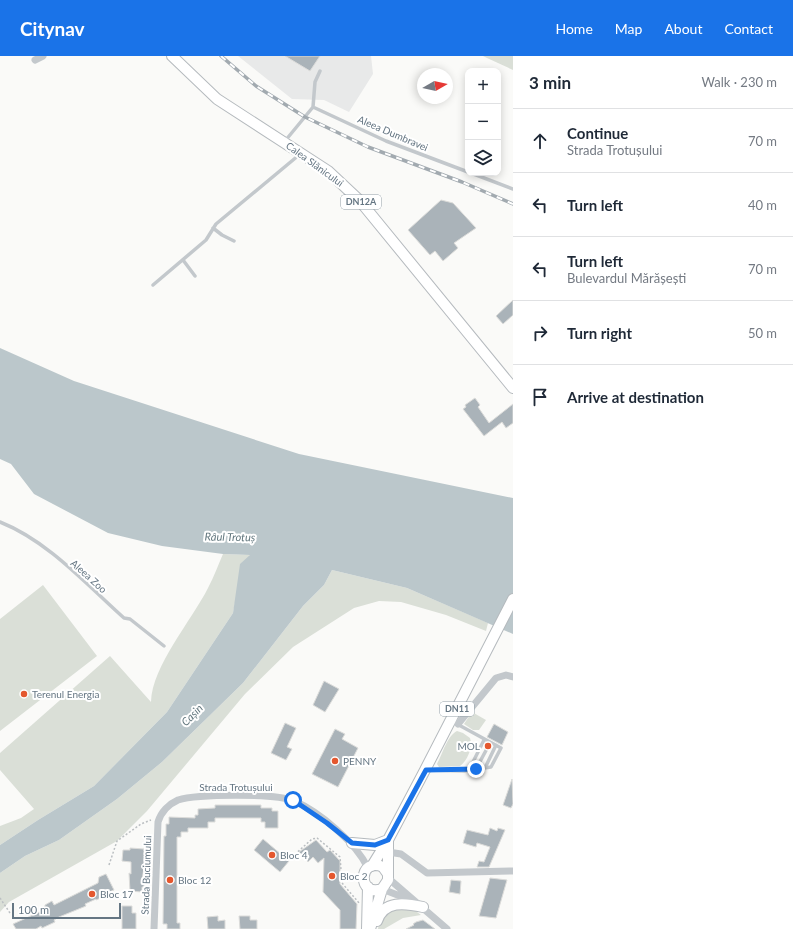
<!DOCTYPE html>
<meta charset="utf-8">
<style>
:root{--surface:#fff;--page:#f2f2f3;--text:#1f2937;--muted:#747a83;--line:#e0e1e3;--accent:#1a73e8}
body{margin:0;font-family:Lato,sans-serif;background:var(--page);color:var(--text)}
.controls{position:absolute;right:12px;top:12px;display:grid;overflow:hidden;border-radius:8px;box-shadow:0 2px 10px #0003}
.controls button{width:36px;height:36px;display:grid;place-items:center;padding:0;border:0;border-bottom:1px solid var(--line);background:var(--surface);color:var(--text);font:20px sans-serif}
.compass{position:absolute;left:417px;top:12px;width:36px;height:36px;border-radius:50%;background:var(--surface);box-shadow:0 2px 10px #0003;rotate:81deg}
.scale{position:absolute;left:12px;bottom:10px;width:109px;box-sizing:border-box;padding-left:4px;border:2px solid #657683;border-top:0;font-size:11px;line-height:14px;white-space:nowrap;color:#657683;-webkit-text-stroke:3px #fff;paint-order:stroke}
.stop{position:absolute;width:12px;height:12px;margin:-9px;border:3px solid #1a73e8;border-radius:50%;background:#fff}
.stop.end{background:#1a73e8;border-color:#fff;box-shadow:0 1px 4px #0008}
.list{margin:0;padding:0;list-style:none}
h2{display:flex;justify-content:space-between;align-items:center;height:52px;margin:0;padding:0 16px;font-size:17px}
h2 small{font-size:13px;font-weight:400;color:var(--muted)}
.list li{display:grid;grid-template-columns:26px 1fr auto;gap:12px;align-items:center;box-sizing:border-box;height:64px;padding:0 16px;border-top:1px solid var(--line)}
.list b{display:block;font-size:15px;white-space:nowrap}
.list p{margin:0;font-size:13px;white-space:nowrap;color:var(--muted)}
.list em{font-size:13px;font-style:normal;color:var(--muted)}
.icon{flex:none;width:22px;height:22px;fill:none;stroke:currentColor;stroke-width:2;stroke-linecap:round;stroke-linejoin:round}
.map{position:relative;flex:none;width:513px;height:873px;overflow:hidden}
header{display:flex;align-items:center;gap:24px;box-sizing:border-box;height:56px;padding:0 20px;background:var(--accent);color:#fff}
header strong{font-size:19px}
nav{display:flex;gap:22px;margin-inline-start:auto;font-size:14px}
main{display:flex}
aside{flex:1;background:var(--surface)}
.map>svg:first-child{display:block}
</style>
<header>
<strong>Citynav</strong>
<nav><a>Home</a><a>Map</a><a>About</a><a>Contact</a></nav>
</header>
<main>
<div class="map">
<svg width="513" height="873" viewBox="0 0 513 873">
<rect width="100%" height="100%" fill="#fafaf8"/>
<path fill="#e8e9e9" d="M238,0h133l2,18 -24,38 -25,-12 -32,-1z"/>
<path fill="#dadfd7" d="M483,0h30v14l-26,-12z
M223,498l27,1 -11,27 -6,31 -66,99 -73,74 -56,34 -38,25v-19l21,-8 13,-9 -34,-39v-17l110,-97 41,46c1,-36 41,-82 57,-114 6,-11 10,-23 15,-34z
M332,514l75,18 81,35 -2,8 -40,-16 -45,-13 -22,-1 -25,7 -61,39 -48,47 -98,117 -30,30 -108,61 -9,10v-39l25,-17 34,-16 58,-41 45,-37 81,-79 60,-77 21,-21z
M43,529l54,71 -97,75v-112z
M472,656l14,8 -7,10h-6l-9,-6z
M457,675l6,2 7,5c3,9 -2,22 -10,28l-21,1 -2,-3c6,-11 10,-28 20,-33z
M412,852l9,7 -18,3 -19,11h-6c4,-20 16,-20 34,-21z"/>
<path fill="#bbc7cb" d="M0,292l74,33 225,73 214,44v136l-106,-46 -75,-18 -8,15 -21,21 -60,77 -81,79 -45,37 -58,41 -34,16 -25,17v-28l38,-25 56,-34 73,-74 66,-99 7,-49 10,-9 -27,-1 -61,-8 -54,-13 -74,-39 -23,-30 -11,-5z"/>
<path fill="#aab3b9" stroke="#dcdcda" d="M285,0h35l-10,15z
M441,144l12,3 23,25 -22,15 4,5 -15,13 -8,-10 -5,4 -22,-25z
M513,244v15l-10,9 -7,-8z
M475,342l5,7 -2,2 11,16 24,-19v19l-7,5 -4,-6 -18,14 -21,-27 3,-2 -1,-2z
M324,625l15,8 -14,23 -12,-7z
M285,667l11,5 -9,19 5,2 -6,11 -15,-7z
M494,668l14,8 -6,13 -15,-8z
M335,673l10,5 -3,5 16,9 -20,39 -26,-13z
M512,723l1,25 -2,4 -8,-3z
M215,749h46v3h11v3h6v17h-13v-6h-4v-4h-46v4h-7v6h-20v4h-7v5h-4v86h3v6h-13v-5h-4l1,-88h2v-12h3v-7l26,1v-3h3v-6l17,-1z
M490,772l7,3 1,-3 7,2 -16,37h-12l2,-6 5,1 6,-15 -13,-4 -1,4 -13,-4 4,-13 21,5z
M263,783l26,22 -9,11 -26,-22z
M316,784l11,12 3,-2 10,11v23l17,20 -1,25h-16v-19l-17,-18 1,-34 -6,5 -5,-6 -5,5 -9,-10z
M130,792l14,1v6h2l-4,25 2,1v6h-2v5l-12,-1 -1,-18 2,1v-12l-9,-1 1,-11h7z
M106,818l8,16 -5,2 1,2 -14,6v-1l-11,5 1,2 -27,11 -5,3 1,2 -13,6 -1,-2 -5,3h-20l-3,-5 31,-14 -1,-2 2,-1v-2l7,-4 2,4 44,-22 1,-6z
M490,822l17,2 -11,38 -17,-2z
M451,824l10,1 -1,13 -11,-2z
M122,850h10v7h4v16h-14z
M218,860v5l7,-1v9h-17l-1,-12z
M239,860h11v4h7v9h-17z
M423,864l12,9h-29l8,-4 -1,-1 3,-2z"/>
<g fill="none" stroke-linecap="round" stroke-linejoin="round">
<defs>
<path id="primary" d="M172,0l45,43 111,72 32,30 153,187
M352,787l23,2 13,-5
M372,810l16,-26 37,-70 88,-171
M382,833c-25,9 -24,-33 1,-22l5,7
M377,865c7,-21 28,-18 46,-14
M367,873l1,-42
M370,873l12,-40 6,-9v-40"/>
</defs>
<use href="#primary" stroke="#b5babe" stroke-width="12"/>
<path stroke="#bbbfc2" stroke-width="1.5" stroke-dasharray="2 2" stroke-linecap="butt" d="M292,801l20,-18 5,-1 23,19 2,26 17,20
M109,809l8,-24 24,-17 10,-4
M0,842l10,15"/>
<path stroke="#c3c8cc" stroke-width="3.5" d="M313,51l73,34 82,31
M285,85l28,-34 2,-25 5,-11
M471,117l42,16
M213,172l9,7 12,6
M183,204l12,16
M153,229l53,-45 10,-16 83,-69
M0,466c48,19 86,62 124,96l6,1 34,27
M485,712l11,-23
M476,713l14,-26
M427,714l37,1 27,-4 10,-19 -44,-24
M469,714l15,-30"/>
<path stroke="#c3c8cc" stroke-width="7" d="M35,4l8,-4
M458,668l38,-46 10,-3 7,2
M388,796l13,2 26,19 86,-2
M388,822l59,51
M382,833l31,12
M154,873l4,-107c3,-10 11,-18 20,-22 19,-6 98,-7 116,1 26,11 62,42 74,67"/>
<use href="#primary" stroke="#fff" stroke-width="10"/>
<defs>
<path id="rail" d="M221,0l35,30 49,31 63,30 94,35 51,22"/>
</defs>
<use href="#rail" stroke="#a2aab0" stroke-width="3.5"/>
<use href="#rail" stroke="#fff" stroke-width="2" stroke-dasharray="6" stroke-linecap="butt"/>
</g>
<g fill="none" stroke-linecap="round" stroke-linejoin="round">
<path stroke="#1a73e8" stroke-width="5" d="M293,744l34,23 25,20 23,2 13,-5 38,-70 50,-1"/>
</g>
<g fill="#e4572e" stroke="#fff" stroke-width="1.5">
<circle cx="24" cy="638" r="4"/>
<circle cx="488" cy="690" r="4"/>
<circle cx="335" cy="705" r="4"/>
<circle cx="272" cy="799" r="4"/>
<circle cx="332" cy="820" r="4"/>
<circle cx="170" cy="824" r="4"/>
<circle cx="92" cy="838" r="4"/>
</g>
<g text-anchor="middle" stroke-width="4" stroke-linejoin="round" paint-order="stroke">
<g fill="#fff" stroke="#939fa8" stroke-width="1">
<rect x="341" y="139" width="40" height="14" rx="3"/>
<rect x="440" y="646" width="34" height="14" rx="3"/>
</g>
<g font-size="9" font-weight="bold" fill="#657683">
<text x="361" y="149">DN12A</text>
<text x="457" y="656">DN11</text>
</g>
<g font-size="10" fill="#657683" stroke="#fff">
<text transform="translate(393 77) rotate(23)" y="4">Aleea Dumbravei</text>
<text transform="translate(315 108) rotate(36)" y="4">Calea Slănicului</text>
<text transform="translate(89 520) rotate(42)" y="4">Aleea Zoo</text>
<text x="236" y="735">Strada Trotușului</text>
<text transform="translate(146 819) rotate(-88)" y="4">Strada Buciumului</text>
</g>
<g font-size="10" fill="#657683" stroke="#fff" text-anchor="start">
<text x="32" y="642">Terenul Energia</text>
<text x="480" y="694" text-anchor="end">MOL</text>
<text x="343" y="709">PENNY</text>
<text x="280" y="803">Bloc 4</text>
<text x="340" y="824">Bloc 2</text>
<text x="178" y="828">Bloc 12</text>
<text x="100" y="842">Bloc 17</text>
</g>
<g font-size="11" font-style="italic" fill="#60757c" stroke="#fff">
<text transform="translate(230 481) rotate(1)" y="4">Râul Trotuș</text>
<text transform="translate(192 659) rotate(-45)" y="4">Cașin</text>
</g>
</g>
</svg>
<div class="controls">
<button>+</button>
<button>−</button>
<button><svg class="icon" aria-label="layers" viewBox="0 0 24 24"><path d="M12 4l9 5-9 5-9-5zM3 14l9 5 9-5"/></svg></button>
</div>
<svg class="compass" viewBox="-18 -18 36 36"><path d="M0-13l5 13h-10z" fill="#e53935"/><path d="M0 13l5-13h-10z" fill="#747a83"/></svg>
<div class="scale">100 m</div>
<div class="stop" style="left:293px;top:744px"></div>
<div class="stop end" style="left:476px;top:713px"></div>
</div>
<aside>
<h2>3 min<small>Walk · 230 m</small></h2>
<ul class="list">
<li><svg class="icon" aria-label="ahead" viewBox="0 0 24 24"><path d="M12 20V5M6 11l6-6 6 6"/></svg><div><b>Continue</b><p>Strada Trotușului</p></div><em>70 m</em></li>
<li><svg class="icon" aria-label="left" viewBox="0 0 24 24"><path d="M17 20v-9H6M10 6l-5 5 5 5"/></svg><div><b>Turn left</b></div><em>40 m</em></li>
<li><svg class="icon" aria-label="left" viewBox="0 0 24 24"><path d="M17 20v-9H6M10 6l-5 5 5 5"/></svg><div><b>Turn left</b><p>Bulevardul Mărășești</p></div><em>70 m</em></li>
<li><svg class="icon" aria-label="right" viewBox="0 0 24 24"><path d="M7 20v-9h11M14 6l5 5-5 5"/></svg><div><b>Turn right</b></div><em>50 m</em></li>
<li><svg class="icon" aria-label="arrive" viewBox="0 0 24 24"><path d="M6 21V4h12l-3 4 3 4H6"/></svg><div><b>Arrive at destination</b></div></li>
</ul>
</aside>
</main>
